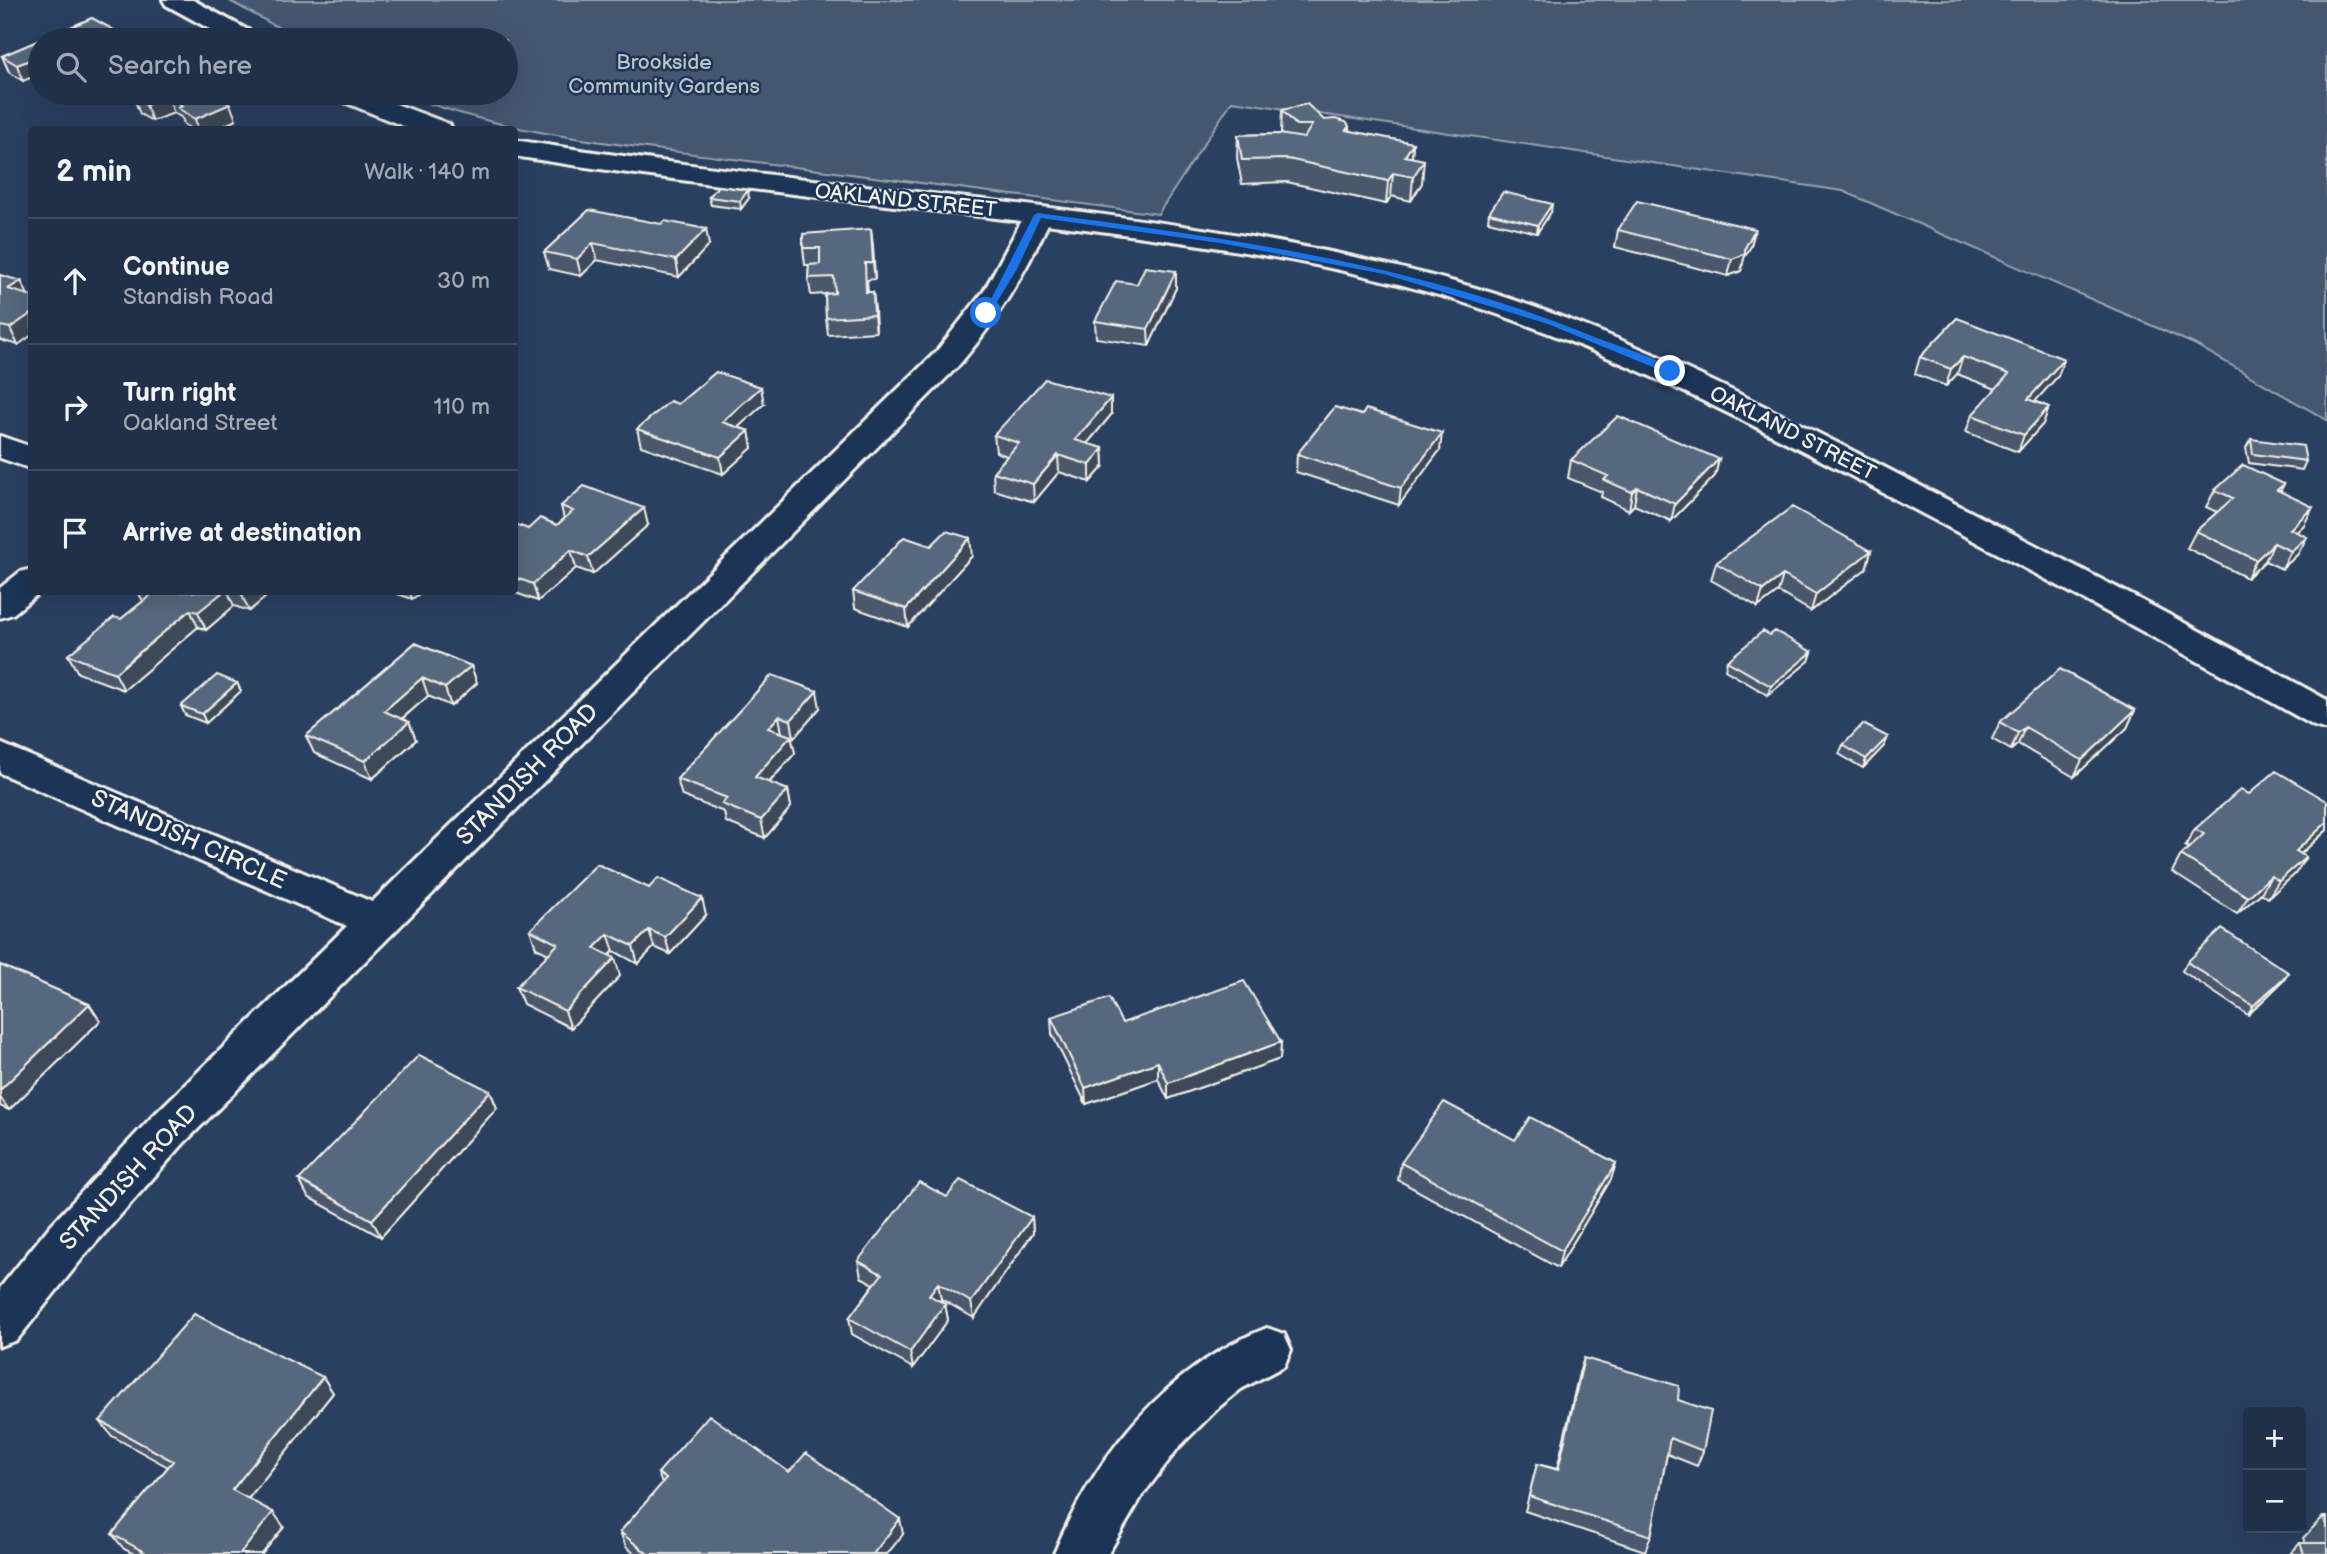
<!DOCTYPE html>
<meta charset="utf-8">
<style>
:root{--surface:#203048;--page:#2d3c52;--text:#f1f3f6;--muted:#a2a9b4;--line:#3d4b60}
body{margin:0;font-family:"Balsamiq Sans",sans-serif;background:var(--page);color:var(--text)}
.controls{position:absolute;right:21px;bottom:21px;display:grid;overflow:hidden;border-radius:7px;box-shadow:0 7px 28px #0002}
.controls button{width:63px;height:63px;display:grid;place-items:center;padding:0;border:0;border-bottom:2px solid var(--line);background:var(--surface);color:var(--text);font:35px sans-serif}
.stop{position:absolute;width:21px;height:21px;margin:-16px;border:5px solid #1a73e8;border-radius:50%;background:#fff}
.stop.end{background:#1a73e8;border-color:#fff;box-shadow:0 2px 7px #0008}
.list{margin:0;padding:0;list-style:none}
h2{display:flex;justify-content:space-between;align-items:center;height:91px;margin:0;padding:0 28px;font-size:30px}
h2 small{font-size:23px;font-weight:400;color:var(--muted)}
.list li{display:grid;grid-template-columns:46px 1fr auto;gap:21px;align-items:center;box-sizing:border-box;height:126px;padding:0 28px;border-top:2px solid var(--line)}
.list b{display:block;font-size:26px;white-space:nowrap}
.list p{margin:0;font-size:23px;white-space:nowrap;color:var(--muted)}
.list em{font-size:23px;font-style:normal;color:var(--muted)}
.icon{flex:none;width:38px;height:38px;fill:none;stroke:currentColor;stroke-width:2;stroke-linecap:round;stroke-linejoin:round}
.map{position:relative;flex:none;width:2327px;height:1554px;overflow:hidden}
.search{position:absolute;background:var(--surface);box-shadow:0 7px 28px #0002;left:28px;top:28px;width:490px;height:77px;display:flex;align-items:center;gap:18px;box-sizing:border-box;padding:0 24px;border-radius:38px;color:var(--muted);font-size:26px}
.panel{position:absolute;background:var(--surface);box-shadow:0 7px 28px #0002;left:28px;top:126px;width:490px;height:469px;border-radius:7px}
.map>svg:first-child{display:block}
</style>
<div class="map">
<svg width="2327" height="1554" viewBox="0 0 2327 1554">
<rect width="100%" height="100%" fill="#2a4060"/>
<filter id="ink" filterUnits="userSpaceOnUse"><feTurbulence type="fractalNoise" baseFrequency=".0143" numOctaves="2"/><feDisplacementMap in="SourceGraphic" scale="14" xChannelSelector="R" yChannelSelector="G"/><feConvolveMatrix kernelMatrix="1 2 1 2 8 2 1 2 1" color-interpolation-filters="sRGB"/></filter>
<g filter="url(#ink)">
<path fill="#445771" stroke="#9ca4ac" stroke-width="2" d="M228,0h2099v420l-133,-76 -351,-153 -611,-90 -74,113c-142,-19 -283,-37 -425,-55 -112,-15 -226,-23 -331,-66h104v-53h-205z"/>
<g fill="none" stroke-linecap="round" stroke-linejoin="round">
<defs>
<path id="minor" d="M1038,207l10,2 4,6c-25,55 -54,105 -94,151l-775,778 -99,112 -67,84 -17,6v-58l50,-62 101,-108 196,-192 -347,-153v-30l372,159 564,-550 48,-61 44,-82z
M0,436l32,11v22l-32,-11z
M32,569v23h8l-27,22 -13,4v-30l20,-16z
M1267,1328l17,6 7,16 -7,16 -43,23 -22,18 -41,41 -36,48 -34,58h-54c40,-97 113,-188 213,-226z"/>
<path id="tertiary" d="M163,0h30l64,35 3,5h-30l-64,-35z
M333,93h34l82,31 4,6h-40l-76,-31z
M514,140c159,25 319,42 479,61 157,19 313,39 465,82 158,44 306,122 451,197 140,72 280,144 418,220v30l-13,-4c-140,-79 -281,-154 -423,-229 -144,-76 -289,-152 -446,-200 -120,-36 -245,-53 -368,-69 -188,-24 -376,-42 -563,-72z"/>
</defs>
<use href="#minor" stroke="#f4f1e8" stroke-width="6"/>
<use href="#tertiary" stroke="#f4f1e8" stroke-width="6"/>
<use href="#minor" fill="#1d3557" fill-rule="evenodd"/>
<use href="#tertiary" fill="#1d3557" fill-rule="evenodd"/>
</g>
<path fill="#4a596c" stroke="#f4f1e8" stroke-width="2" d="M92,18l-52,22 -17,41 -14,-9 -7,-16z
M135,93h84l2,6 15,21 -22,10h-21l-9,-6 -2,-6 -8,-5 -22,8 -12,-7 -6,-16 3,-1z
M1282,110l67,16v5l64,12 -1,14 10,26 -11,18 -20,-5 -5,8 -99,-22 -45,2 -5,-26 1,-23 44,-1 -1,-1z
M709,197l40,1 -8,11 -30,-4z
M589,210l120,35 -30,32 -82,-17 -16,16 -32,-7 -5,-17z
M1551,212l-14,21 -49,-12 1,-8z
M871,229l4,50 -8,1 1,12h5l3,40 -48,3 -2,-17 -1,-24 -14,1 -3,-17 1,-13h-4l-2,-17z
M1755,229l-4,17 -7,12 -3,13 -13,5 -113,-29 3,-17z
M1176,271v17l-27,58 -53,-8 -1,-17 42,-37z
M0,275l27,20 -9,50 -18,-5z
M1957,318l101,58 -23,25 14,6 -6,17 -25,28 -52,-20 6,-17 24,-26 -39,-15 -11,12 -31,-12 5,-17z
M678,404h86l-26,23 11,4 3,17 -29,26 -82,-28 -4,-17z
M1111,415l-24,29 16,4 1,18 -14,16 -31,-10 -25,30 -40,-12 -1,-18 14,-16 -11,-4 -2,-17z
M2251,439l55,22 -4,9 -53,-7 -3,-15z
M1440,450l-41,55 -103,-33 1,-18z
M1719,459l-4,17 -44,45 -37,-16 -5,5 -28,-13 1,-5 -34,-14 3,-18z
M2284,484l-4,8 24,33 -8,7 2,22 -16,15 -17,-8 -18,17 -60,-30 9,-17 21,-19 -11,-5 9,-17z
M561,506l87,19 -55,49 -17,-6 -38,33 -25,-9h1v-68l14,5 29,-4 7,-6z
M931,546l41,10 -64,71 -53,-19 -2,-17z
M1871,551l-5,18 -55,42 -33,-19 -20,15 -47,-27 5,-17z
M138,592h134l-23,19 -15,-5 -28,24 -8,-3 -74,63 -46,-17 -10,-18 53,-36 22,-18z
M392,592h30l-10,7z
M1770,635l42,17 -3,9 -41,34 -43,-25 2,-9z
M415,643l56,23 6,17 -26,23 -23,-10 -26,23 7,3 7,18 -44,39 -58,-26 -8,-17z
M772,675l48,33 -26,30 -3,-1 4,16 -26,30 19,7 3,17 -26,31 -39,-16 -2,-10 -42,-16 -5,-17z
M237,683l4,8 -35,32 -21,-8 -4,-9z
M2135,710l-8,18 -53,49 -56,-33 -7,6 -19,-11 8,-17z
M1888,737l-4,9 -21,22 -24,-14 4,-9z
M2249,794l78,7v29l-26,24 -6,20 -27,24 -7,-5 -24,21 -65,-42 9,-17 8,-7 -4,-2 10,-17z
M706,915l-36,39 -16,-7 -16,17 -24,-13 -5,5 11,20 -49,52 -48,-24 -7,-17 33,-33 -13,-6 -6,-18z
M2187,962l96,19 -35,34 -66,-44z
M0,965l89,39 11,17 -91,89 -9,-4z
M1051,1017l71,6 159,19 -1,17 -112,40 -10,-20 -72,25 -34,-70z
M490,1091l7,17 -116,129 -73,-40 -9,-17z
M1515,1140l101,23 -5,16 -53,89 -160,-88 3,-17z
M947,1197l85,20 1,16 -59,85 -33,-19 -2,2 6,3 3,16 -35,48 -61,-34 -3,-16 25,-34 -13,-7 -3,-16z
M1584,1358l94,42 25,51 -6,15 -30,-12 -16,82 -6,15 -120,-40 12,-47 20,5 22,-96z
M323,1377l10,16 -85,106 36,28 -22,27h-128l-10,-5 -12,-15 56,-67 -56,-31 -12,-15z
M789,1472l114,62 -16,20h-252l-9,-7 -6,-15 42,-48 -4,-11z
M2323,1517h4v37h-37l10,-11h5l-2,-5z"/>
<path fill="#3c4858" stroke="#f4f1e8" stroke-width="2" d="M40,56v18l-17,7 -6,-16z
M207,93h12l3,8z
M168,97l6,16 -22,8 -6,-16z
M230,104l6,16 -22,10h-15l-4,-11z
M1413,143l-2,23 -6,-10z
M1424,160l-2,23 -11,18 2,-24z
M1393,173l-2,23 -5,8 2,-23z
M748,190l1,8 -8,11 -1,-8z
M1552,204l-1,8 -14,21 1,-8z
M706,229l3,16 -30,32 -3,-17z
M871,229l2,17 2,33 -2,-16z
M1755,229l-4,17 -7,12 -3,13 -13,5 4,-17 13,-11z
M593,243l4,17 -16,16 -4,-17z
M1176,271v17l-27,58 -1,-17z
M21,281l8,16 -21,-8z
M873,292l2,17 1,23 -2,-17z
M32,313v22l-14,10 -8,-17z
M1963,357l-6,17 -11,12 5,-17z
M2064,359l-6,17 -36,40 6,-17z
M761,387l3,17 -39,35 -3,-17z
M1111,398v17l-35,42 -1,-17z
M2049,407l-6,17 -25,28 6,-17z
M749,431l3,17 -29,26 -3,-17z
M1442,433l-2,17 -41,55 2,-17z
M1103,448l1,18 -14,16v-17z
M1058,455l1,17 -25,30 -1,-18z
M1719,459l-4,17 -44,45 4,-17z
M1637,487l-3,18 -5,5 3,-18z
M2313,507l-9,18 -23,21 9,-17z
M644,508l4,17 -55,49 -5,-17z
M2307,537l-9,17 -16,15 9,-18z
M970,538l2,18 -64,71 -2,-18z
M2274,543l-9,18 -18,17 9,-18z
M571,550l5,18 -38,33 -5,-17z
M1871,551l-5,18 -55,42 5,-17z
M1783,575l-5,17 -20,15 5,-17z
M223,592h5l6,14 -28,24 -8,-18z
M244,592h28l-23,19 -8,-18z
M410,592h12l-10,7z
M190,610l8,17 -74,63 -9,-17z
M1812,652l-3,9 -41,34 3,-9z
M471,666l6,17 -26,23 -6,-18z
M422,678l6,18 -37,32 -7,-17z
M237,683l4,8 -35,32 -4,-9z
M817,691l3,17 -26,30 -3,-18z
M2135,710l-8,18 -53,49 8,-17z
M779,716l3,17 -14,-5z
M409,722l7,18 -44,39 -7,-18z
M2025,727l-7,17 -7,6 7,-17z
M791,736l4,17 -37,42 -3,-18z
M1888,737l-4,9 -21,22 3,-9z
M788,790l3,17 -26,31 -4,-18z
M2327,822v8l-42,38 11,-17z
M2306,857l-11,17 -27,24 11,-17z
M2271,876l-10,17 -24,21 11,-17z
M702,898l4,17 -36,39 -5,-17z
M649,930l5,17 -16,17 -5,-18z
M608,934l6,17 -14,14 -6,-17z
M615,958l5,18 -49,52 -6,-17z
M2289,973l-6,8 -35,34 5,-9z
M89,1004l11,17 -91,89 -9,-13v-7z
M1281,1042l-1,17 -112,40v-16z
M1158,1062v17l-72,25 -1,-16z
M490,1091l7,17 -116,129 -9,-17z
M1616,1163l-5,16 -53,89 4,-17z
M1032,1217l1,16 -59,85 -3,-16z
M938,1283l3,16 -9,12 -3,-16z
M945,1304l3,16 -35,48 -3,-16z
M323,1377l10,16 -90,112 -11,-15z
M273,1512l11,15 -22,27h-22z
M900,1519l3,15 -16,20h-14z"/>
<path fill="#56677d" stroke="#f4f1e8" stroke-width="2" d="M92,18l40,22h-92v16l-23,9 -15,-9z
M145,93h66l19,11 -35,15 -17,-11 5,-2 -15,-9 -22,8 -12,-7 12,-5z
M1307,104l17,16 11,-1 11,3 3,4 -3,4 67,13 -8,13 19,4 -11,17 -20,-4 -5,8 -100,-22 -46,1 -4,-25 41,-1 25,4 8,-13h-16l-14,-15z
M718,186l30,4 -8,11 -31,-4z
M1503,192l49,12 -14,21 -49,-12z
M1637,201l118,28 -10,19v6l-13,5 -114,-29z
M589,210l72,14 4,-3 41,8 -30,31 -83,-17 -16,16 -33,-7z
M871,229l2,34h-8l1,29h7l1,23 -48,3 -1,-24 10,-1 -1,-16 -26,1 1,-13 11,-1v-16h-17v-14z
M1145,267l31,4 -28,58 -53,-8 21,-40 21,3z
M0,275l21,6 -13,8 24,7v17l-22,15 -10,-2z
M1957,318l107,41 -36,40 21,8 -25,28 -52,-20 37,-41 -46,-17 -12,12 -31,-12z
M716,372l45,15 -39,35 27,9 -29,26 -83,-28 33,-28 8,3z
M1045,379l66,19 -36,42 28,8 -13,17 -32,-10 -25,29 -40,-12 26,-29 -25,-8z
M1335,407l27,8 4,-6 76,24 -41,55 -104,-34z
M1618,416l101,43 -44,45 -38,-17 -5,5 -28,-12 4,-4 -37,-16z
M2251,439l52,7 3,15 -53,-7z
M2243,465l41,19 -7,6 36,17 -23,22 17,8 -16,14 -17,-8 -18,17 -60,-29 37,-33 -18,-8z
M584,486l60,22 -56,49 -17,-7 -38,34 -19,-7v-53l14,5 12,-11 17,7 16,-14 -12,-5z
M1792,507l79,44 -55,43 -33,-19 -20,15 -47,-27z
M946,531l24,7 -64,71 -53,-18 51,-54 27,9z
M142,592h81l-25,20 -8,-2 -75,63 -47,-18 46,-38 7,2 30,-24z
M1763,631l7,4 5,-4 37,21 -41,34 -44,-25z
M415,643l56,23 -26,22 -23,-10 -38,33 25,11 -44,39 -59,-25z
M2060,669l75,41 -53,50 -57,-33 -7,6 -18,-11z
M217,675l20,8 -35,31 -21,-8z
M772,675l45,16 -26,29 -12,-4 -11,12 23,8 -36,41 33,13 -27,30 -39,-16 5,-6 -50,-19z
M1863,724l25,13 -22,22 -23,-14z
M2276,771l51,30v21l-31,29 10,6 -27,24 -8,-5 -23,21 -67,-42 23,-21 -9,-5 45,-39 9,4z
M597,864l52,24 9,-10 44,20 -37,39 -16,-7 -16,16 -25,-12 -14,14 21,10 -50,53 -49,-24 42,-43 -28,-14z
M2222,929l67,44 -36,33 -66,-44z
M0,965l89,39 -89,86z
M1244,981l37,61 -113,41 -10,-21 -73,26 -34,-71 58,-19 13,25z
M419,1055l71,36 -118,129 -73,-40z
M1444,1102l71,38 15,-23 86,46 -54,88 -161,-88z
M960,1180l72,37 -61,85 -33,-19 -9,12 16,9 -35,48 -61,-34 33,-44 -24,-13 61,-79 28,15z
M194,1314l129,63 -91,113 41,22 -33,42h-92l-36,-20 61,-73 -73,-40z
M1584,1358l95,28 -1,14 33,11 -8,40 -33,-13 -19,98 -122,-40 8,-32 21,6z
M709,1415l80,57 17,-19 94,66 -27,35h-225l-28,-22 46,-53 -8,-6z
M2323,1517h4v11z
M2300,1543h27v11h-23z"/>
</g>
<path fill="#1a73e8" d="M1038,213c188,25 377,50 554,123 24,10 63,20 83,35l-8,2 -119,-49 -164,-50 -164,-31 -179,-25 -24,51 -28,46h-6l51,-100z"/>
<g text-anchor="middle" stroke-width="5" stroke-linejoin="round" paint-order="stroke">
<g font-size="21" fill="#bfc3c4" stroke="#1d3557">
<text x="664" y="69">Brookside<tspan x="664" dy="24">Community Gardens</tspan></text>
</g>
<g font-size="21" fill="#f4f1e8" stroke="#1d3557">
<text transform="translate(906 200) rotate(6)" y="7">OAKLAND STREET</text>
<text transform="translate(1793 433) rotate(27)" y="7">OAKLAND STREET</text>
</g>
<g font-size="24" fill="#f4f1e8" stroke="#1d3557">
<text transform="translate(527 774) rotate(-45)" y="8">STANDISH ROAD</text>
<text transform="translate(189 839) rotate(24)" y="8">STANDISH CIRCLE</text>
<text transform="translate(128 1177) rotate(-47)" y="8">STANDISH ROAD</text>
</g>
</g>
</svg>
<div class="controls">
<button>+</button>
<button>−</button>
</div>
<div class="stop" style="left:986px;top:313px"></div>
<div class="stop end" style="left:1670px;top:371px"></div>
<div class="search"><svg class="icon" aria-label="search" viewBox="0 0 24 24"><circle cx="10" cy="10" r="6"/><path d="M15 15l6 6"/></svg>Search here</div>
<section class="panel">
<h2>2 min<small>Walk · 140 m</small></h2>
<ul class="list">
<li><svg class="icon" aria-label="ahead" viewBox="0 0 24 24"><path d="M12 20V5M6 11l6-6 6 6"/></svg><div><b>Continue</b><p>Standish Road</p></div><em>30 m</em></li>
<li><svg class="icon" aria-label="right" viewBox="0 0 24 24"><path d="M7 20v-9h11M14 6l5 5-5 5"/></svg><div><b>Turn right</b><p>Oakland Street</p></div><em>110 m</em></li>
<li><svg class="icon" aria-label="arrive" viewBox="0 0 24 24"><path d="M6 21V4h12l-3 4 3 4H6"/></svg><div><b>Arrive at destination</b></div></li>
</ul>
</section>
</div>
